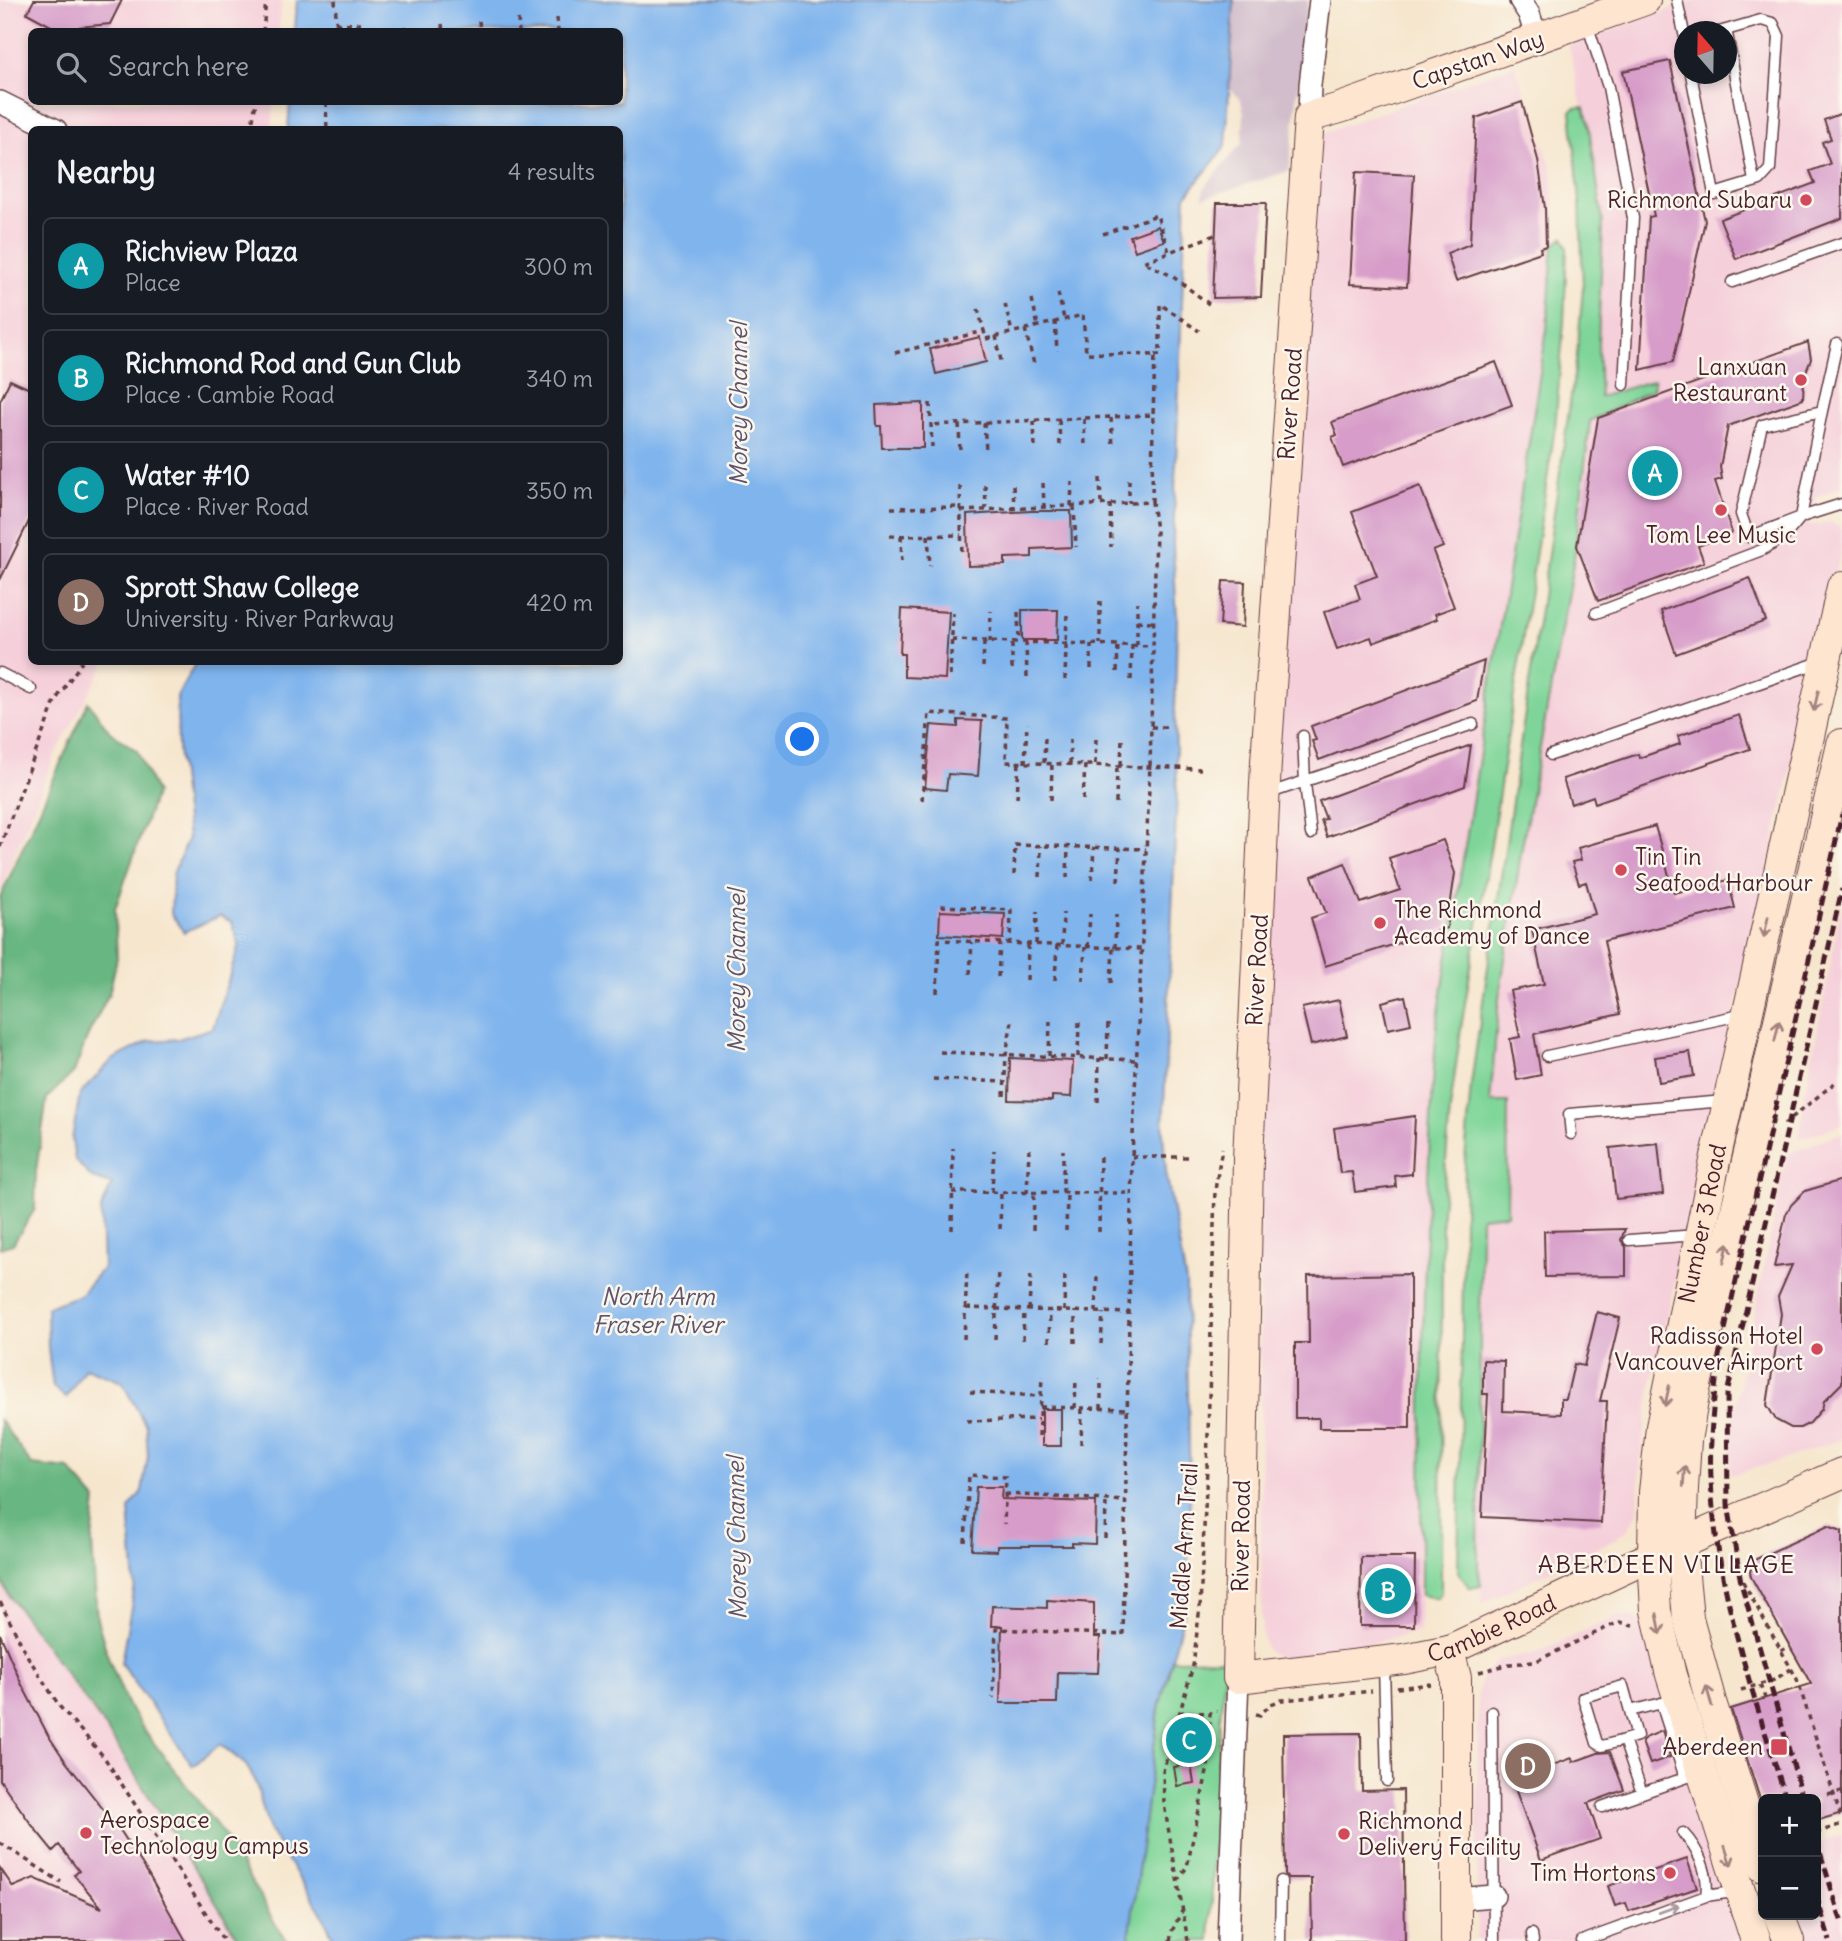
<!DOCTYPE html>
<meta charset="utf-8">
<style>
:root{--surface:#171b24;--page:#20242c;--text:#f1f3f6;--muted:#9ea1a6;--line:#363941;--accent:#d1495b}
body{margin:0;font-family:Delius,sans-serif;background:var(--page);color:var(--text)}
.controls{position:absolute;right:21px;bottom:21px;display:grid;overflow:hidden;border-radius:10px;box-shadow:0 4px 10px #0003}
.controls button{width:63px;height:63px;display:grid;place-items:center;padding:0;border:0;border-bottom:2px solid var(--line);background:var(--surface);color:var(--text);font:35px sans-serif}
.compass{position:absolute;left:1674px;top:21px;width:63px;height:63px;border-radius:50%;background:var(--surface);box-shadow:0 4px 10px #0003;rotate:340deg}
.you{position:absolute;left:803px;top:740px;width:24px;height:24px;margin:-18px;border:5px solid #fff;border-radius:50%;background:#1a73e8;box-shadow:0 0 0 10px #1a73e833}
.badge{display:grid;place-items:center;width:46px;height:46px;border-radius:50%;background:var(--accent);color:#fff;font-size:23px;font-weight:700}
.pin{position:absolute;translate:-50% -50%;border:4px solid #fff;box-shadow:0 2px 7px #0006}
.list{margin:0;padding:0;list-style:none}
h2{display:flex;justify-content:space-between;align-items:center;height:91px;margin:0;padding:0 28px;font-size:30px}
h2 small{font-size:23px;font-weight:400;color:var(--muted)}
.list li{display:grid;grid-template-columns:46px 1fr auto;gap:21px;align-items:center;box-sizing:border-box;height:98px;margin:0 14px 14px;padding:0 14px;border:2px solid var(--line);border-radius:10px}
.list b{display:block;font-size:26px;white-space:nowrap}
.list p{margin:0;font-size:23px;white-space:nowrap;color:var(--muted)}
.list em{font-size:23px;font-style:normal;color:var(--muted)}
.icon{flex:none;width:38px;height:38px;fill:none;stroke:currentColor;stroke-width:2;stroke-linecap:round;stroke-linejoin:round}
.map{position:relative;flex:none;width:1842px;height:1941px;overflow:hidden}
.search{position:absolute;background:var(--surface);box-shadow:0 4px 10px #0003;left:28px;top:28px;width:595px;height:77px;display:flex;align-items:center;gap:18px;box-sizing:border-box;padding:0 24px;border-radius:10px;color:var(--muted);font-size:26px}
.panel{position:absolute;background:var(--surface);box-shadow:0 4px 10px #0003;left:28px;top:126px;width:595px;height:539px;border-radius:10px}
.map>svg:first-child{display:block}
</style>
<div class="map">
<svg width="1842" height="1941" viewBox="0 0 1842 1941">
<rect width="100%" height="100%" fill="#fbf7ec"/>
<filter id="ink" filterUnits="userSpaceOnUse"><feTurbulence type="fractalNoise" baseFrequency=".0143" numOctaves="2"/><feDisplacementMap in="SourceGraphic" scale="14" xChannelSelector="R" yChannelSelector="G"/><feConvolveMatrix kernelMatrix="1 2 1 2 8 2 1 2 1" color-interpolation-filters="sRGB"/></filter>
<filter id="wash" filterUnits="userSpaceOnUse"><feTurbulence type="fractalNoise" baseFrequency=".00686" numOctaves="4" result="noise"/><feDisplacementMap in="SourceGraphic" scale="28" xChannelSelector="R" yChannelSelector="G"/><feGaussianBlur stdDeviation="1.57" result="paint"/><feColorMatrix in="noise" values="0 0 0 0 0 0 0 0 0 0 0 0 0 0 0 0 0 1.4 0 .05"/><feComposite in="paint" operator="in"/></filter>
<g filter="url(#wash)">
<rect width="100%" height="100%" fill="#f6e6ce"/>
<path fill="#f5cfda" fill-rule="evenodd" d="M0,0h282l-3,31 -247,1v70h242l-2,27 -240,1v532h74l-51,93 -55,137z
M1695,0h147v487l-25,10 -8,28 19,-3 11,4 3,5v15l-108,468 -84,379 -10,69 -2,50 -9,16 -14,11 -133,65 -14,-257 25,-341 82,-482 27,-239 -2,-91 -31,-149zM1685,32h42v42h-42z
M1515,65l37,104 7,104 -123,789 -17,569 -86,22 -52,7 -15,-11 -4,-15 -3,-474 17,-378 45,-645 10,-7z
M1842,903v221l-43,15 5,-40z
M1842,1133v306l-65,23 -46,13 -1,-42 57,-279z
M0,1568l3,16 5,10 97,133 135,214h-240z
M1618,1615l18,2 10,13 97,311h-266l1,-248 4,-17 16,-16 39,-7z
M1842,1834v107h-43l-8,-26h25v-71z"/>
<path fill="#d1bdcb" d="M1235,0h73l-19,171 -86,27 1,-10 38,-45 2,-29 -3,-14 -14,-14z"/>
<path fill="#7fd599" stroke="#647a62" stroke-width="2" d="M1584,107l4,14 15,101 -5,122 2,53 54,-17 -1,9 -63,32 -16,138 -52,288 -23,151 -9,104h18l-1,112 -26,3 -3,349 3,20 -11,2 -12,-16 7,-411 6,-77 106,-729 6,-67 -3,-86 -9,-91 4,-3z
M1563,237l4,11 -3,74 -9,106 -65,423 -29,177 -11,81 -8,103 -1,381 -4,5 -16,-3c0,-190 2,-381 16,-571l110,-695 6,-83z
M1227,1659l-7,59 -10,223h-81l30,-233 13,-48z"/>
<path fill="#67b681" stroke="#586a56" stroke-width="2" d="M88,702l22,30 27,19 19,41 -41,117 2,49 -8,36 -20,39 -15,39 -27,26 -11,73 -1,38 -22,35 -13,4v-350z
M0,1420l32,45 37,4 27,31 -4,42 5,77 12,41 19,46 19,28 80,105 53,93 8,9h-48l-135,-214 -97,-133 -5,-10 -3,-16z"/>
<path fill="#7fb4ed" stroke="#646a8c" stroke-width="2" d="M297,0h937l-8,146 -40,50 -13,348 4,75 -2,90 2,82 -14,341 3,40 20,110 4,218 -3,102 -28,106 -30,233h-794l-14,-29 -52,-81 -14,-51 -9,-15 -26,-21 -27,22 -72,-103 14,-77 -6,-77 13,-18 6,-35 -2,-30 -24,-44 -37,-14 -19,30 -13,-11 -5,-38 -1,-42 33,-12 23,-27 -2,-59 11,-25 -20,-6 -17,-18 -3,-21 8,-45 32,-34 37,-19 29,-2 35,-11 26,-82 -7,-24 -12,-6 -36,16 -13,-18 2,-40 15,-36 -10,-89 -1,-52 19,-35h424v-532l-332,-1 2,-27h330v-70l-325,-1z"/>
<g id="blocks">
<path fill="#d79cc9" d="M34,0h88l-12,24 -31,3 -2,5h-15l-35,-19z
M1670,61l35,160 -32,141 -33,8 9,-153 5,-1 -31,-145z
M1522,102l16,58 7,48 1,38 -6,2 1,4 -85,29 -9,-28 23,-9 6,-126z
M1842,113v105l-106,41 -16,-40 95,-36 -5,-12 20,-7 -8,-22 9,-3 -7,-19z
M1356,172l58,3 -7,112 -57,-3z
M1217,203h49l-5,94 -48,1z
M1158,226l6,15 -29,10 -5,-15z
M980,337l6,25 -50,12 -6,-25z
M1808,342l3,17 -7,18 -1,22 -75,27 -8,41 2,12 -7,2 17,52 -34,13 6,16 -106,39 -21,-55 21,-128z
M1496,362l16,43 -169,62 -11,-30 5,-2 -5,-13z
M10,380l22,10v125l-32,65v-179z
M923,403v45h-41l-1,-22h-4l-1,-21z
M1420,486l23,61 -10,4 21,56 -19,7 2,5 -64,24 -2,-6 -34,12 -13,-37 36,-13 -5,-15 22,-8 -25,-64z
M1031,511h40l1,36 -40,2v8l-27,1v7l-37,1 -1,-51z
M1750,578l16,43 -90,33 -15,-43z
M1223,581l22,1 -2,45 -23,-2z
M902,609l47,3 -4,67 -41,-2v-23h-4z
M1022,610h36l-1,30h-35z
M1484,661l-7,40 -158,59 -7,-19 4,-1 -5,-14z
M1739,715l11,34 -155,54 -2,-7 -22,8 -8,-25 75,-25 1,4 41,-14 -2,-8z
M958,720l24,1 -4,55 -30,-2 -2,16 -21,-2 6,-63 27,2z
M1471,745l-6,41 -138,51 -6,-17 5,-1 -7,-18z
M1655,826l19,67 54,-13 7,28 -131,33 16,73 -86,20 7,41 -24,5 -7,-41 10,-2 -10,-46 34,-7 -12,-54 63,-16 -9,-32 -7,2 -7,-22 9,-2 -3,-12z
M1443,840l12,33 -8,55 -122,38 -14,-48 15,-5 -14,-37 33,-13 16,40 39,-13 -11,-32z
M940,911l65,3 -2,25 -64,-4z
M1405,996l6,28 -23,5 -6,-27z
M1339,1000l8,36 -36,9 -9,-37z
M1690,1052l4,24 -35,6 -4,-25z
M1010,1058l63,3 -2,36 -19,-1v5l-43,-1z
M1415,1116l-3,58 -17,2 1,11 -41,5 -3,-20 -12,1 -6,-45z
M1658,1143l5,51 -47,5 -6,-51z
M1842,1180v203l-18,18 -2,8 -12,14 -10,5h-9l-15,-8 -9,-15 14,-91 -3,-17 14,-32 -18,2 12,-53 5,-9 14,-14z
M1625,1229l-4,11 5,7v29l-81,1 -1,-46z
M1410,1274v154h-91v-10h-24v-75h14l-1,-67z
M1597,1312l23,6 -20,83h7l-6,122 -119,-6 6,-123h-5v-34l21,1 -1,50 58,3v-15h5l8,-35 10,2z
M1042,1409h19v37h-19z
M976,1487h26l-1,12 95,3 -1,42 -23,-1v3h-75v5l-25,-1z
M1828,1526l14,5v282l-26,8v-22h-56l-29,-90 80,-25 -60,-107 -1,-5 3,-10 3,-3z
M1361,1557h54l-1,69h-54z
M1047,1600l47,3v34h6l-2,36 -40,-1 -1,31h-57l2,-77h-11l1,-20 55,2z
M0,1634l21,49 27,52 18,27 56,71 24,37 40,71h-186v-73l13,19 21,-9 68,30 -28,-33 5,-4 -20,-26 -6,6 -22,-27 -31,-44z
M1662,1731l8,26 -20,7 -8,-22 3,-4z
M1361,1733l1,58 41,-1 2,151h-93l-1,-63h-23l-3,-4 -2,-140z
M1610,1752l14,38 -36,13 12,36 -59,21 -29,-80 60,-22 1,4 25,-9z
M1191,1764l3,19 -17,3 -3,-19z
M1687,1859l10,29 -68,23 -3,-8 -11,3 -7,-20z"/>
</g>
</g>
<g filter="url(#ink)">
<use href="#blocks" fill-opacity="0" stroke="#643d43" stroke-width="2"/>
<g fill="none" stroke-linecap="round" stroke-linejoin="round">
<defs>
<path id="lane" d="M1677,0l8,38
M1587,24l21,63 25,131 -9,167
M1727,34l27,147
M1691,74l23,120 46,-14 10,-11 9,-133 -6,-13 -12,-3 -42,12
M1732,282l110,-39
M1822,411l-21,106 -52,20 -8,-23 21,-89z
M1822,411l15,-67
M1596,613l166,-63 21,-12 18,-21 41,-13
M0,673l31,16
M1303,736l2,47 6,51
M1551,755l269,-93
M1267,794l206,-70
M1547,1056l198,-42
M1571,1134l-2,-20 156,-13
M1629,1240l68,-5
M1384,1664l3,117
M1661,1703l24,75
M1492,1712l2,229
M1624,1740l13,-4 -7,-25
M1642,1793l-18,-53 -22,6 -5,-3 -14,-46 40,-11 7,25 48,-12
M1602,1807l97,-34
M1683,1833c15,16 27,41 23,63
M1532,1934l1,7
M1280,1941l1,-60
M1582,1941l124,-45 33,-5"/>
<path id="street" d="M1520,0l9,14 8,25
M0,102l56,28
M1309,117l1,-32 10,-85
M1456,1899l38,-3
M1228,1941l10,-263"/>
<g id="secondary">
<path id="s1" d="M1645,0l-305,108 -31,9 -43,645 -18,397 -10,519 166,-19 45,-9 179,-83 214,-94"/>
<path d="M1449,1650l7,28v263"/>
<path d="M1763,1867l-52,-165 -23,-84 -7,-74 2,-56 3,-48 9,-50 147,-646"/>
<path d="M1779,1915l10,26"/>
<path id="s2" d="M1756,1941l-85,-266 -15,-64 -3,-55 1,-64 7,-65 54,-266 127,-574"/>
</g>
</defs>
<use href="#lane" stroke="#643d43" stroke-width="13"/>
<use href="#street" stroke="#643d43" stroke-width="24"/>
<use href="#secondary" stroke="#643d43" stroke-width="32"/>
<path stroke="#643d43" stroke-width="3.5" stroke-dasharray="5 5" stroke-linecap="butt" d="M335,0l2,32
M557,18l1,14
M518,19l1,13
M479,21l1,11
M336,24l28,-1
M442,24l1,8
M405,26v6
M263,32l3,-32
M326,102l1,28
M353,102v2
M379,102v2
M405,102v1
M251,130l5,-28
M1103,234l54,-19 12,37
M1058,293l6,26
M1032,299l6,27
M1005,304l7,28
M1209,304l-37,-28 -29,-14 72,-27
M978,309l6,22
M1055,321l2,30
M1025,329l9,35
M996,336l5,25
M895,353l89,-22 2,8 97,-24 3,38 69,2 -2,60 -222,10
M1155,355h5v-51l39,27
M930,403l2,44
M1111,418l2,29
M1084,419l1,27
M1059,420l1,27
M1034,421l1,27
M984,423l2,27
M959,424l1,27
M1100,478l1,26
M1129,480v23
M1043,483l1,24
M985,485l1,24
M1013,485l1,24
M960,486l2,70
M1152,502l1,-87
M1110,504l1,43
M1071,506l1,-24
M1074,506l2,41
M891,508l70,-1
M961,511l191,-9 4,28 -6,236 -18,391 -9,478 -127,-6 -3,69
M928,535l2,31
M890,536l71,-1
M901,536l1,30
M1100,601v43
M1018,612l1,29
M1137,621l15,1
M952,640l200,6
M990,642l1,-31
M1026,642l1,35
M1091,644v25
M1137,645v-43
M983,667l1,-25
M1012,669v-26
M1117,672l1,-27
M950,676l3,-63
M1065,680l2,-67
M1131,680l1,-35
M1151,727h18
M1025,763l2,-40
M1044,763l1,-26
M1070,764v-26
M1095,764l1,-25
M1121,765l1,-26
M1017,798l2,-36
M922,800l7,-87 78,5 -1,44 195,7
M1051,800l1,-37
M1083,800l2,-35
M1116,803l1,-38
M0,847l55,-146 27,-39
M1014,875l1,-30 131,4
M1040,877l1,-31
M1067,878l1,-32
M1092,880l2,-33
M1118,881l2,-33
M941,906l70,4 -1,32
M1036,944l1,-32
M1062,945l1,-32
M1088,947l2,-33
M1115,948l1,-33
M970,974l2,-32
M998,977l2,-34
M1027,980l1,-36
M1055,980l2,-35
M1083,981l2,-34
M1111,983l2,-35
M937,993l2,-53 202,9
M940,1052l196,8
M1049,1056l1,-36
M1078,1057l1,-36
M1107,1059l1,-36
M933,1079l71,3
M1004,1096l2,-41 6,-35
M1098,1102l1,-44
M1784,1124l53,-43
M1132,1157h58
M952,1192l180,1
M992,1192l2,-42
M1027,1193l2,-44
M1063,1193v-43
M1000,1229l1,-36
M952,1230l1,-82
M1033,1230l1,-37
M1066,1231l1,-38
M1099,1232l1,-80
M966,1308l163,5
M1029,1310l2,-39
M1064,1311l1,-38
M1096,1312l1,-38
M964,1339l3,-69
M995,1339l3,-69
M1023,1340l1,-30
M1049,1342l1,-31
M1075,1343v-32
M1101,1344l2,-31
M970,1392l70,4
M1040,1407l87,2
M1075,1408l1,-30
M1101,1409v-31
M967,1421l72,-2
M1039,1436l3,-60
M1081,1444l1,-36
M1005,1494l121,7
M1105,1538l1,-38
M965,1542l4,-67 37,2 -2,47
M1733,1564l64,115 45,141
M0,1602l28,55 32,50 44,50 120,184
M1781,1651l9,-5
M1479,1672l31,-8 24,-2 85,-40 14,3
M1760,1685l5,13
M1397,1688l34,-4
M1741,1690l33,-10 17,-11
M1179,1712l31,1
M1256,1714l4,1 11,-11 11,-4 90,-9
M1816,1833l26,-9
M0,1843l61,39
M1177,1881l10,-14 21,-100 2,-54 7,-2
M1170,1941l2,-10 10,-20
M1188,1941l-24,-137 -1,-33 30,-105 7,-60 7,-137 8,-279 7,-42"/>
<use href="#lane" stroke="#fff" stroke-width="10"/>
<use href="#street" stroke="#fff" stroke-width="21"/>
<use href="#secondary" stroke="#fde5d0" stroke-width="30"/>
<path stroke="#4a1f2b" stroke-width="5" stroke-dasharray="10 5" stroke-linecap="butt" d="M1786,1799c-32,-104 -71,-211 -75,-321 -2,-41 3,-81 8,-122l123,-542
M1803,1799l-62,-216 -13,-79 -1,-110 115,-505
M1816,1839l26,84
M1816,1895l14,46"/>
<path stroke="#643d43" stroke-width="3.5" stroke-dasharray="5 5" stroke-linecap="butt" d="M1828,1795l14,-4"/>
</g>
<defs><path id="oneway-shaft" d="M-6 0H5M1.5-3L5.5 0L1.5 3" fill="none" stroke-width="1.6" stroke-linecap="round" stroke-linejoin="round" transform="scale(1.75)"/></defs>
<g stroke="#a4827e">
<use href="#oneway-shaft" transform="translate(1816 701) rotate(103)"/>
<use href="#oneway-shaft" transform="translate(1766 927) rotate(102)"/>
<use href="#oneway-shaft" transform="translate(1777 1031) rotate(-77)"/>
<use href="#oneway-shaft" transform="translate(1726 1253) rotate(-77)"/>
<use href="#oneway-shaft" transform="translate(1667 1396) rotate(102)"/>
<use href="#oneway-shaft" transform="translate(1684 1476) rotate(-86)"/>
<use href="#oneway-shaft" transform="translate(1659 1624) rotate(79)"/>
<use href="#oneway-shaft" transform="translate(1709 1696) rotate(-106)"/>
<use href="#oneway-shaft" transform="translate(1728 1856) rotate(72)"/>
</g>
<use stroke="#ae9aa0" href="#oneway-shaft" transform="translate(1669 1909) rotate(-20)"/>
</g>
<g fill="#d1495b" stroke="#fbf7ec" stroke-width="2.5">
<circle cx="1806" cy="200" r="7"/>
<circle cx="1801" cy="380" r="7"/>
<circle cx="1721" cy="510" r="7"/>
<circle cx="1621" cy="870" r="7"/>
<circle cx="1380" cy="923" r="7"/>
<circle cx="1817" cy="1349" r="7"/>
<rect x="1770" y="1738" width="18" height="18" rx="3.5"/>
<circle cx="86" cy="1833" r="7"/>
<circle cx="1344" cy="1834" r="7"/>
<circle cx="1670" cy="1873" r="7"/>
</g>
<g text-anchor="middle" stroke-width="5" stroke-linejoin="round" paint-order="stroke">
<g font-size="23" fill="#4a1f2b" stroke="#fbf7ec">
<text transform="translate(1478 60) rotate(-19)" y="8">Capstan Way</text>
<text transform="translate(1290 404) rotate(-86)" y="8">River Road</text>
<text transform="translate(1257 970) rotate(-87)" y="8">River Road</text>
<text dy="8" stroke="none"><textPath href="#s2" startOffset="737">Number 3 Road</textPath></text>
<text transform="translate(1241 1536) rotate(-89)" y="8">River Road</text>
<text transform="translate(1184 1546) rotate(-86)" y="8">Middle Arm Trail</text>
<text dy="8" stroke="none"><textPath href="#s1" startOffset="2179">Cambie Road</textPath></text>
</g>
<g font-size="23" fill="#4a1f2b" stroke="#fbf7ec" text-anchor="end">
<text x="1792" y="208">Richmond Subaru</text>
<text x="1787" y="375">Lanxuan<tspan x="1787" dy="26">Restaurant</tspan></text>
<text x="1721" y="543" text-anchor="middle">Tom Lee Music</text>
<text x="1635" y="865" text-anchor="start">Tin Tin<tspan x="1635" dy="26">Seafood Harbour</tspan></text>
<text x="1394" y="918" text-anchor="start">The Richmond<tspan x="1394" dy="26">Academy of Dance</tspan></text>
<text x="1803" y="1344">Radisson Hotel<tspan x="1803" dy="26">Vancouver Airport</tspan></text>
<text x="1763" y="1755">Aberdeen</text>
<text x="100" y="1828" text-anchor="start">Aerospace<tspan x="100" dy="26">Technology Campus</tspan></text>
<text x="1358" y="1829" text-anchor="start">Richmond<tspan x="1358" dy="26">Delivery Facility</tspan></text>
<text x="1656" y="1881">Tim Hortons</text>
</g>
<g font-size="24" font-style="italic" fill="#5d536f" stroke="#fbf7ec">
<text transform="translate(739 404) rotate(-90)" y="8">Morey Channel</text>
<text transform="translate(737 971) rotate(-90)" y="8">Morey Channel</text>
<text x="658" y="1305">North Arm<tspan x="658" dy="28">Fraser River</tspan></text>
<text transform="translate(737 1538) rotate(-91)" y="8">Morey Channel</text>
</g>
<g font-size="24" letter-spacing="2" fill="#4a1f2b" stroke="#fbf7ec">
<text x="1667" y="1573">ABERDEEN VILLAGE</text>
</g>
</g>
</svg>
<div class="controls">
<button>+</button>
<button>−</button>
</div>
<svg class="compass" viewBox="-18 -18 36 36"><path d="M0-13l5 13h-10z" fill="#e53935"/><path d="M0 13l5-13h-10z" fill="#9ea1a6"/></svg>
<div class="you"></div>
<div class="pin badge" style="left:1655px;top:473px;background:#0f9aa8">A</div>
<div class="pin badge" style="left:1388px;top:1591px;background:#0f9aa8">B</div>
<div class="pin badge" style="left:1189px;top:1740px;background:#0f9aa8">C</div>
<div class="pin badge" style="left:1528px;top:1766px;background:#8d6e63">D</div>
<div class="search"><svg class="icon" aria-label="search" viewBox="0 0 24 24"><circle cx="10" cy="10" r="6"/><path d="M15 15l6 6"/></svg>Search here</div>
<section class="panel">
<h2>Nearby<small>4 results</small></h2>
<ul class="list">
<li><span class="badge" style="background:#0f9aa8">A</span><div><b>Richview Plaza</b><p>Place</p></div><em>300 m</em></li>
<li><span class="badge" style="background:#0f9aa8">B</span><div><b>Richmond Rod and Gun Club</b><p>Place · Cambie Road</p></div><em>340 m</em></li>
<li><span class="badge" style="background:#0f9aa8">C</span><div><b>Water #10</b><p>Place · River Road</p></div><em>350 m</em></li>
<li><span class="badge" style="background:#8d6e63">D</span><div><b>Sprott Shaw College</b><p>University · River Parkway</p></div><em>420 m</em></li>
</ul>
</section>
</div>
